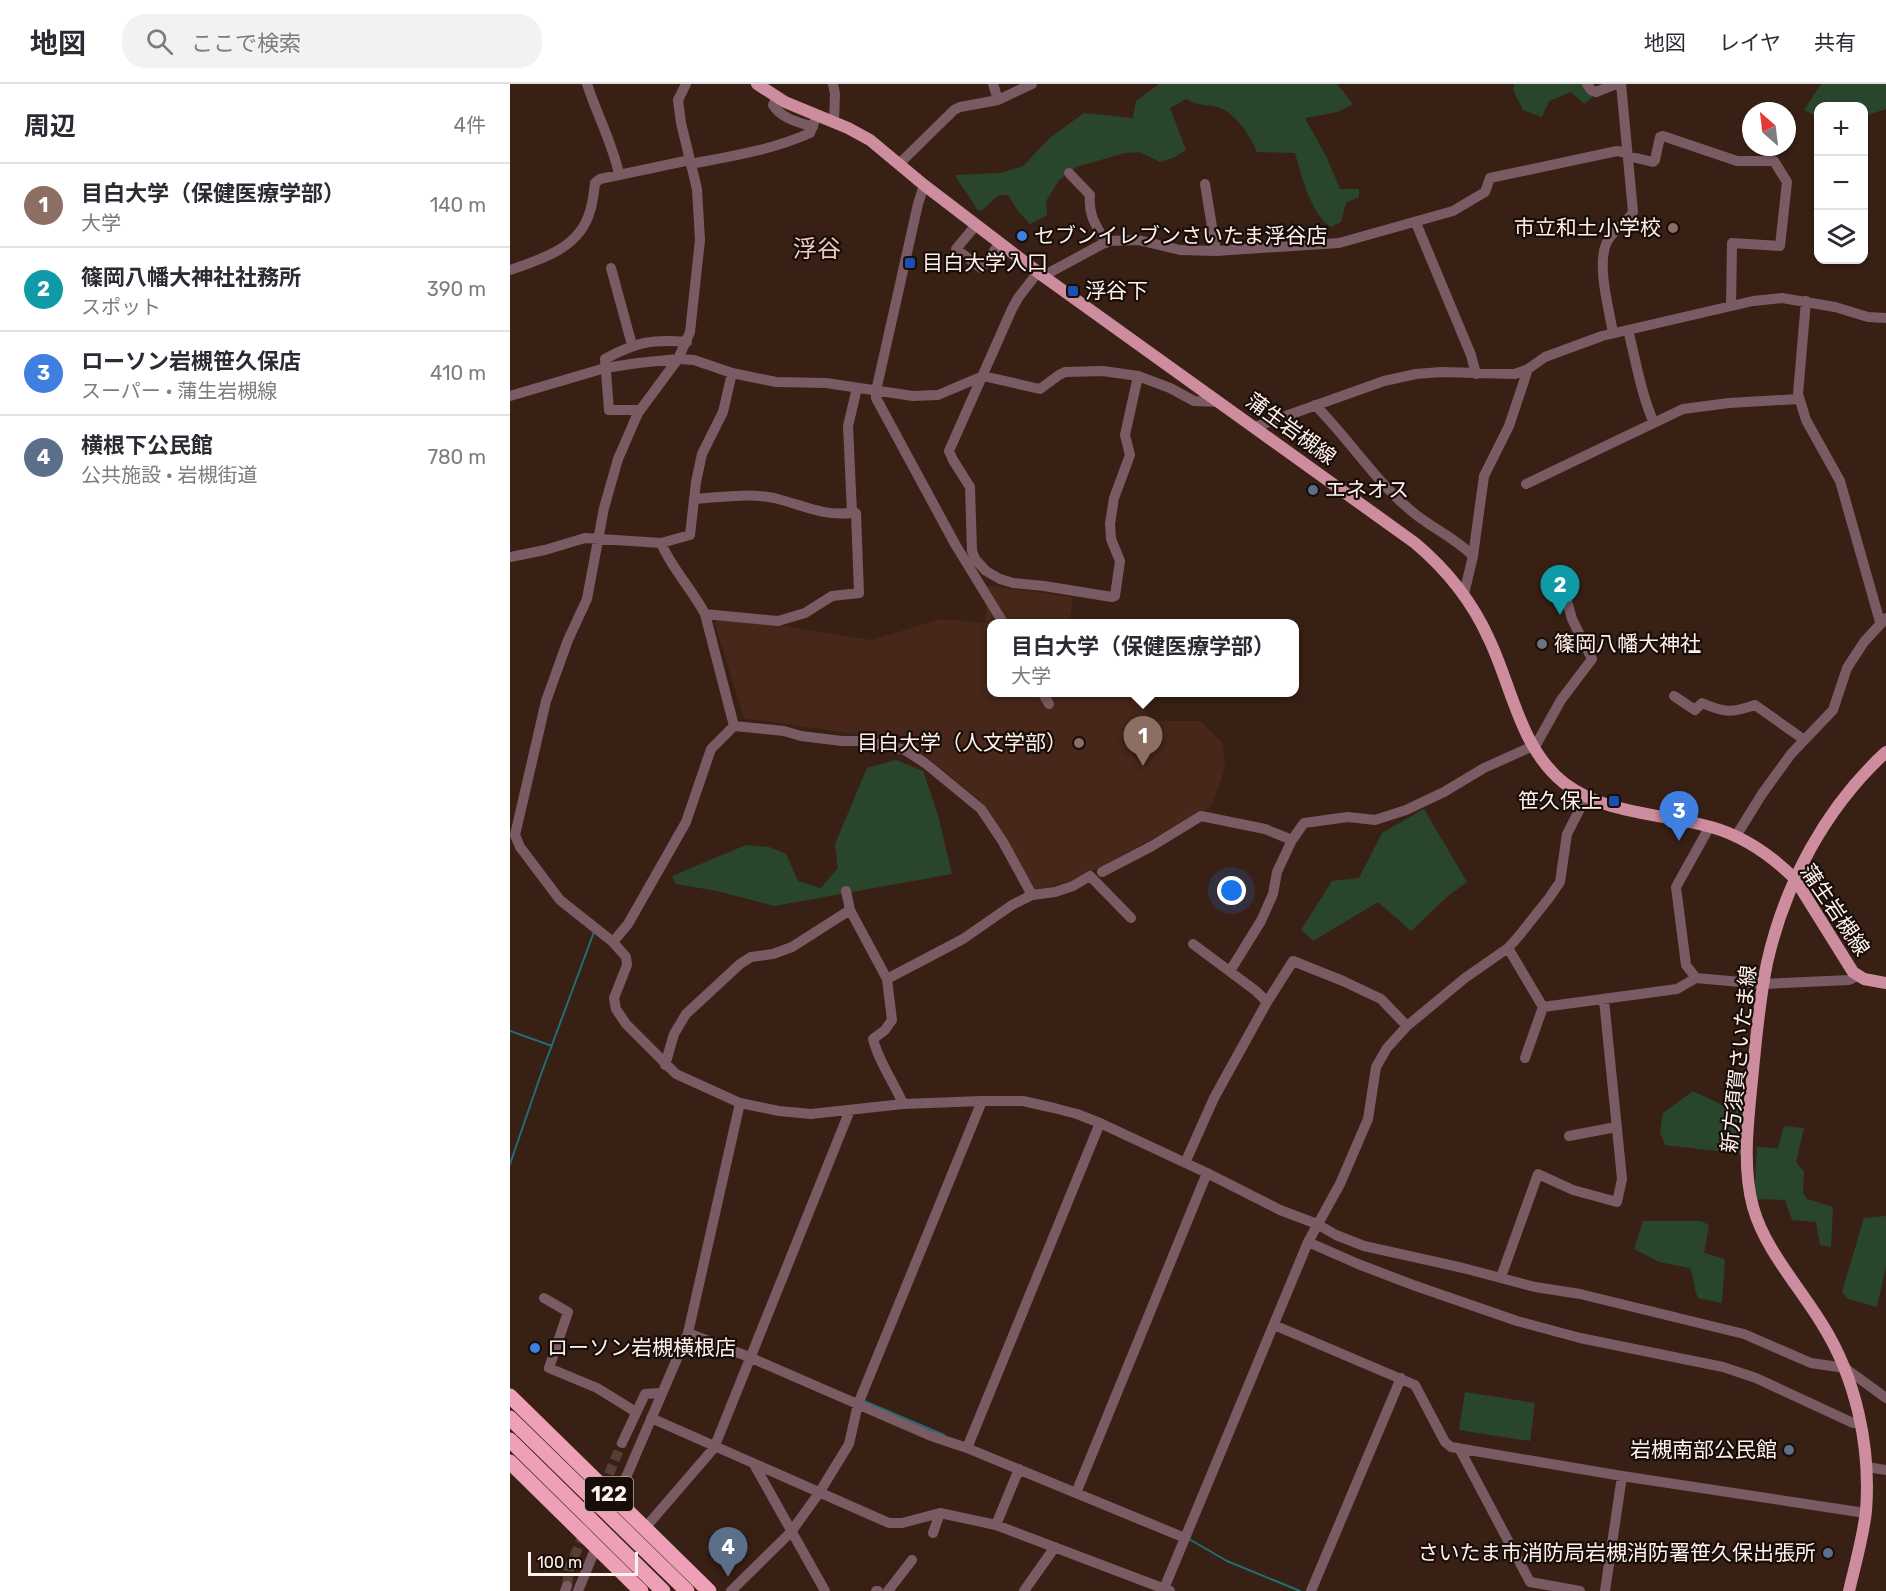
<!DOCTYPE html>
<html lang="ja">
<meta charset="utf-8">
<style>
:root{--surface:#fff;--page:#f2f2f3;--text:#2b2b33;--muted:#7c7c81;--line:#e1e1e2;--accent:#ea580c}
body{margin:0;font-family:Rubik,"Noto Sans JP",sans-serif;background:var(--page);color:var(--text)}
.controls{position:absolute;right:18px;top:18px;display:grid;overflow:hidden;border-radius:12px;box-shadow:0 2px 4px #0004}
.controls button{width:54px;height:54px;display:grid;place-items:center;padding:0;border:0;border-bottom:2px solid var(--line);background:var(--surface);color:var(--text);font:30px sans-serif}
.compass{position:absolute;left:1232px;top:18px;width:54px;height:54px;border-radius:50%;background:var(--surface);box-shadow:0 2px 4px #0004;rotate:332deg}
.scale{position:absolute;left:18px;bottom:15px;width:110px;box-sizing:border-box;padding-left:6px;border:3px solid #fff1eb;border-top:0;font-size:16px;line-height:21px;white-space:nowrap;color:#fff1eb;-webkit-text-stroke:4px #180d08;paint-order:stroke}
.you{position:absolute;left:722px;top:807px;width:21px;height:21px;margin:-15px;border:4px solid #fff;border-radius:50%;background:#1a73e8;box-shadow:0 0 0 9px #1a73e833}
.badge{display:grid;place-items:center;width:39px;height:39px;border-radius:50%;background:var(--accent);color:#fff;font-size:20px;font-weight:700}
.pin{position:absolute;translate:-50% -50px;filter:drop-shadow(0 2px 3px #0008)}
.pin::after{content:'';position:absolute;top:32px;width:21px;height:18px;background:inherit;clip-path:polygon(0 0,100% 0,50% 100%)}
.popup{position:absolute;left:477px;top:535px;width:312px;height:78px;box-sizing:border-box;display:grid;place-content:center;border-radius:12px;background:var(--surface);filter:drop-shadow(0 2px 4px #0005);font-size:20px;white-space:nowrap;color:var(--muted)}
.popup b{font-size:22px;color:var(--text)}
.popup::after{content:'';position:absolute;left:50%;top:100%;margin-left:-12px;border:12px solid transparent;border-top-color:var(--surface)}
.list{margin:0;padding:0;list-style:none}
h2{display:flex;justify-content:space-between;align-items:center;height:78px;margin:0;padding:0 24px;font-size:26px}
h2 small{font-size:20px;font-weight:400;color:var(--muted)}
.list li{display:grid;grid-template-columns:39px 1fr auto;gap:18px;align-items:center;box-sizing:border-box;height:84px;padding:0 24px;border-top:2px solid var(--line)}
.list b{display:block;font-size:22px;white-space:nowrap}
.list p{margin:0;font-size:20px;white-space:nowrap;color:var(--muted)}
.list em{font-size:20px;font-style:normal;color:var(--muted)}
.icon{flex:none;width:33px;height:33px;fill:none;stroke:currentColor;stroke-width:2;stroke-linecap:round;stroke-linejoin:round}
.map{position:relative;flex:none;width:1376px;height:1507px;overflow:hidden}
header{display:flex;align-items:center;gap:36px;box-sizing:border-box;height:84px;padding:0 30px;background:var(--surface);border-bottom:2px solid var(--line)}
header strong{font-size:28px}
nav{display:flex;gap:33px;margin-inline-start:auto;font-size:21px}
.search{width:420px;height:54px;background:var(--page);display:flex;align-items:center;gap:15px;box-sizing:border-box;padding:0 21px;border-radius:24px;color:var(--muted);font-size:22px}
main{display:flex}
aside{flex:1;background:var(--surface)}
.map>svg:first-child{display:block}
</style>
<header>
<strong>地図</strong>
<div class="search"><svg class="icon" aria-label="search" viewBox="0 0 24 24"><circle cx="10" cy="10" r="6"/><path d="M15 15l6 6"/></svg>ここで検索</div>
<nav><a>地図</a><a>レイヤ</a><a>共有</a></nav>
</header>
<main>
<aside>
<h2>周辺<small>4件</small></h2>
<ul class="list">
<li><span class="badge" style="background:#8d6e63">1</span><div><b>目白大学（保健医療学部）</b><p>大学</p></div><em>140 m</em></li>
<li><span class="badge" style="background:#0f9aa8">2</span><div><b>篠岡八幡大神社社務所</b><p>スポット</p></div><em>390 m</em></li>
<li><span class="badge" style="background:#3f7fe0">3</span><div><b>ローソン岩槻笹久保店</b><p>スーパー · 蒲生岩槻線</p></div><em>410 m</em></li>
<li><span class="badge" style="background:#5c6f8a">4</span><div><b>横根下公民館</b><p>公共施設 · 岩槻街道</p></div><em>780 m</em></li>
</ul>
</aside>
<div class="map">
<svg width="1376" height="1507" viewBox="0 0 1376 1507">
<rect width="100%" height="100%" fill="#392015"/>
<path fill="#47271a" d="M478,502l85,11 -3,26 -78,1v68l143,1 16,28h49l23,23 2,24 -13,38 -132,72 -44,12 -55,-89 -72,-59 -165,-24 -31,-100 64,7 95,15 68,-21 45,4z"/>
<path fill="#29462d" d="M649,0h178l16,20 -15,8 -33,6 21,38 14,33h19v8l-13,6 -5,19 -10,5c-20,-12 -30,-53 -36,-74l-38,-1c-6,-16 -23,-41 -40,-45 -12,-3 -20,-1 -31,-8l-16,9 16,42 -13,8 -13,4 -21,-10 -14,1 -49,14 -17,13 -13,21 1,14 -17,9 -12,-13 -10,-16h-9l-18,16 -4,-1c-6,-13 -15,-22 -22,-35l45,-2 23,-7 28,-29 33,-24 49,5 3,-17z
M1004,0h72l7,13 -9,7 -13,-12 -22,9 -7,16 -19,-7 -10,-20z
M1311,0h65v25l-22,7v-10h-46v11l-14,-7z
M386,676l27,11 15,44 14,59 -178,32 -57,-15 -41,-7 -4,-8 74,-31 23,2 17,7 12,27 23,7 17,-20 -3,-24 32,-76z
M914,725l43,73 -18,13 -38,36 -33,-29 -65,39 -12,-11 31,-49 27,-3 23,-45z
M1183,1007l29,14 26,2 -6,47 -77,-9 -5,-13 3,-19z
M1274,1042l20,2 -8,34 8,10 -1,21 4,6 26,8 -2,40 -11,-2 -4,-23 -24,-2 -7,-20 -31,-1 3,-52 21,1z
M1376,1132v50l-9,41 -29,-8 -6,-7 22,-74z
M1133,1137h58l8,4 -5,28 21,6 -3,44 -24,-5c-5,-11 -3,-19 -8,-30l-31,-6 -25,-13z
M955,1308l70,11 -5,38 -71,-11z"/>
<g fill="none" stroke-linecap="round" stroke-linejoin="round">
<path stroke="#1d7074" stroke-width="2" d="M0,947l42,15
M0,1080l30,-87 54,-145
M354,1317l80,34
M679,1455l38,22 73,30"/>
<path stroke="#573f35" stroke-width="10" stroke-dasharray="10 5" stroke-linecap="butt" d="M57,1502l2,-17 53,-126"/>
<path stroke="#7a5b63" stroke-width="10" d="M77,0c10,31 25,58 32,90
M176,0l-8,16 3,23 16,66 3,51 -10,92 -12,27 -40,54 -20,46 -14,49 -17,91 -19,41 -22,61 -31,134 5,12 40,53 53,42 13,15 1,8 -13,33 2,11 10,15 50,50 64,29 39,8 32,3 92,-10 79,-3h41l31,7 23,6 23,9 107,50 73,37 37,14 19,11 28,11 99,22 72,19 45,7 164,40 67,29 34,5 41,30
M323,0l2,10 -1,28
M483,0l5,16
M1077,0l4,6 5,2 20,-8
M267,13l-4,8c9,14 25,17 40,22
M1118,72l25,6 2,-2 5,-23 3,-1 74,25h37l13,21 -7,64 -48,-3 -1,63
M181,80c41,-8 81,-14 119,-31l7,-18
M389,80l55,-54 6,-3 38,-7 34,-16
M559,89l21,22c-2,21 6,30 16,48
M695,100l11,67
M414,101l-6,19 -42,187v7l79,146 49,80
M906,139l55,132 5,19
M466,141l-20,24 25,19 19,-25
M101,184l21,77
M0,186c32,-11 70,-22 80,-59 3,-9 4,-19 5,-28l5,-4 90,-19
M533,192l65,-35 30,-1 42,10 36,1 123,-8 114,-32 32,-19 5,-14 127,-27 10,2
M1296,217l-8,93 8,26 34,61 40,141
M1118,246c8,31 13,64 26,93
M1103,249c-4,-24 -16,-66 -7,-89 5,-13 20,-20 27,-32l-12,-128
M0,312l95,-28 33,-5 40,-4 16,1 38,13 44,9 50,1 87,13 25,-1 45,-19 57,13 19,-14 6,-3 38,-1 35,5 32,12 24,13 26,1
M805,321c33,33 58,73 94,104 20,18 44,27 64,47
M130,326h-31l-4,-51c31,-17 47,-20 82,-17
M745,343l129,-46 32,-7 25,-2 74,2 13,-5 17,-12 57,-21 151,-35 29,-3 53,9 33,10 18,1
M1016,400l157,-75 46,-6 70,-4
M185,415c26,-2 53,-6 79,-1 30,7 45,18 78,15
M151,459c11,26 31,46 44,71l29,112
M0,473l35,-7 40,-12 76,5 29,-8 6,-53 6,-28 21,-42 9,-39
M465,475l-3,-8 -2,-64 -17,-27 -4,-9 63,-142 6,-11 20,-26
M457,479l8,-4 11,12 14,8 13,4 31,3 68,11 3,-1 5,-35 -9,-22 -1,-15 4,-26 16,-43 -5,-20 13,-59
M954,510l9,-38 11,-80 25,-50 19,-57
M195,530l73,7 27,-8 27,-17 27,-3 -3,-80h-4l-4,-87 9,-38
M532,608l7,12
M1164,612l21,14 7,-7c23,10 29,10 53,2l48,34
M224,642l50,5 17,5 41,5h22l41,9 20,13 56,46 22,33 29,53
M1226,752l26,-42 29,-40 42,-44 14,-42 17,-26 22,-24
M592,788l50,-26 49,-30 64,13 27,11
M336,807l4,19 37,69 5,41 -7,10 -12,9c6,24 21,43 30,65
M103,858l15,-18 58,-102 25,-73 23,-23
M683,860l63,47 11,11
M998,864l35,59 -18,51
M720,887l31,-50 12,-27 4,-22 15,-32 12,-17 44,-6 27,3 31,-10 38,-18 40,-24 49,-22 4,-3 24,-43 31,-41 -20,-40 -6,-22
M1186,894l-10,-13 -10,-78 34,-61
M377,895l76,-40 49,-34 20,-10 23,-3 18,-6 17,-10 41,42
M1033,923l134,-18 19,-11 67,6 86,-4 9,-4
M155,981l9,-31 12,-20 54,-50 11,-7 22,-3 19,-7 58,-37
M1059,1052l47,-9
M675,1079l29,-65 53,-96 26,-41 50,20 38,18 26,27
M798,1158l50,22 55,21 104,36 63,17 143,29 33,11 97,45 8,-1
M991,1193l37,-103 35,16 44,12 5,-23 -18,-179
M34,1214l24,14 -19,56 48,20 39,24
M764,1241l141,60 30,57 6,5 171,29 243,37
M178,1249l61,24 182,79 36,12 218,90
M141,1334l238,105h13l38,-10 56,12 174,66
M112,1359l23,-49 16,-1
M457,1364l133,-325
M949,1364l71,134 50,9
M245,1382l70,125
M1357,1383l19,3
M566,1409l131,-320
M104,1415l10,-17 64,-149 52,-230
M486,1441l23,-56
M135,1444l69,-80 136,-338
M423,1449l7,-20
M55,1507l2,-5
M68,1507l18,-44
M221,1507l60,-59 28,-39 30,-49 9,-40 124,-303
M366,1507h2
M378,1507l24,-31
M514,1507l31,-44
M653,1507l145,-349 32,-58 28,-65 8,-52 11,-19 20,-22 58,-48 43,-30 10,-11 31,-39 11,-16 7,-48 19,-37
M801,1507l90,-213
M1095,1507l17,-115"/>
<path stroke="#cd8d9f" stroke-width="12" d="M247,0l28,18 63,26 22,12 54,45 119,91 372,267c32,27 57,58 74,96 23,48 31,109 75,144 42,32 98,30 147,44 32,9 61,29 84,52l58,93 11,7 22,4
M1339,1507c6,-26 14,-53 17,-80 5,-64 -10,-133 -44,-187 -23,-38 -57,-74 -69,-117 -11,-41 -5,-85 -1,-127 4,-39 7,-79 15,-117 18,-80 59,-156 119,-211"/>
<path stroke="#eea1b6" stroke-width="15" d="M0,1312l199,195
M0,1334l177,173
M0,1356l153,151
M0,1378l131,129"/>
</g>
<g fill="#8d6e63" stroke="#180d08" stroke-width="2">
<circle cx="1163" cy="144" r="6"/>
<circle cx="569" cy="659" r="6"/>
</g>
<g fill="#3f7fe0" stroke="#180d08" stroke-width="2">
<circle cx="512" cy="152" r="6"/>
<circle cx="25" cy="1264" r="6"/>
</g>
<g fill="#1a4fb4" stroke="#180d08" stroke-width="2">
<rect x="394" y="173" width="12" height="12" rx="3"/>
<rect x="557" y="201" width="12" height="12" rx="3"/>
<rect x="1098" y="711" width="12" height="12" rx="3"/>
</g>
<g fill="#5c6f8a" stroke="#180d08" stroke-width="2">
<circle cx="803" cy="406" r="6"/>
<circle cx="1279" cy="1366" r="6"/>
<circle cx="1318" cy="1469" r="6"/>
</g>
<circle fill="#6b7280" stroke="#180d08" stroke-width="2" cx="1032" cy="560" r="6"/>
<g text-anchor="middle" stroke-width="4.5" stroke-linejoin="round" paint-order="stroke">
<rect fill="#180d08" stroke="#baada7" stroke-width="1.5" x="75" y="1393" width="48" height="34" rx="4.5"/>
<g font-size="20" font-weight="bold" fill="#fff1eb">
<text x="99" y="1417">122</text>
</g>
<g font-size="21" fill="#fff1eb" stroke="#180d08" text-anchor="start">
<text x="1151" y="151" text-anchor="end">市立和土小学校</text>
<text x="524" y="159">セブンイレブンさいたま浮谷店</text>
<text x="412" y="186">目白大学入口</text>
<text x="575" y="214">浮谷下</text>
<text x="815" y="413">エネオス</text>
<text x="1044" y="567">篠岡八幡大神社</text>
<text x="557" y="666" text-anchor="end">目白大学（人文学部）</text>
<text x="1092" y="724" text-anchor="end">笹久保上</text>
<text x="37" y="1271">ローソン岩槻横根店</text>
<text x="1267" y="1373" text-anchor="end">岩槻南部公民館</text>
<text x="1306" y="1476" text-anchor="end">さいたま市消防局岩槻消防署笹久保出張所</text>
</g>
<g font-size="21" fill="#fff1eb" stroke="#180d08">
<text transform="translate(781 345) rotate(36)" y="7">蒲生岩槻線</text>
<text transform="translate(1325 826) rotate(56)" y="7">蒲生岩槻線</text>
<text transform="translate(1229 975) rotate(-84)" y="7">新方須賀さいたま線</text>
</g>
<g font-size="24" fill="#eccabd" stroke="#180d08">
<text x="307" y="173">浮谷</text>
</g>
</g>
</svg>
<div class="controls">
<button>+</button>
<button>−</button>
<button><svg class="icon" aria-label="layers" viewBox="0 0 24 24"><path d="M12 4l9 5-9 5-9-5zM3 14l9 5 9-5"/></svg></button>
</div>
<svg class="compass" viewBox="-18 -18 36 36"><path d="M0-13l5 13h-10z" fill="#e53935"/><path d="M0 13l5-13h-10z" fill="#7c7c81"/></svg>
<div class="scale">100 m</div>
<div class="you"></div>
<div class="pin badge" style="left:633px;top:682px;background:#8d6e63">1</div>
<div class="popup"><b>目白大学（保健医療学部）</b>大学</div>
<div class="pin badge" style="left:1050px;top:531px;background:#0f9aa8">2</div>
<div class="pin badge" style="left:1169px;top:757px;background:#3f7fe0">3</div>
<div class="pin badge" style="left:218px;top:1493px;background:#5c6f8a">4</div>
</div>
</main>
